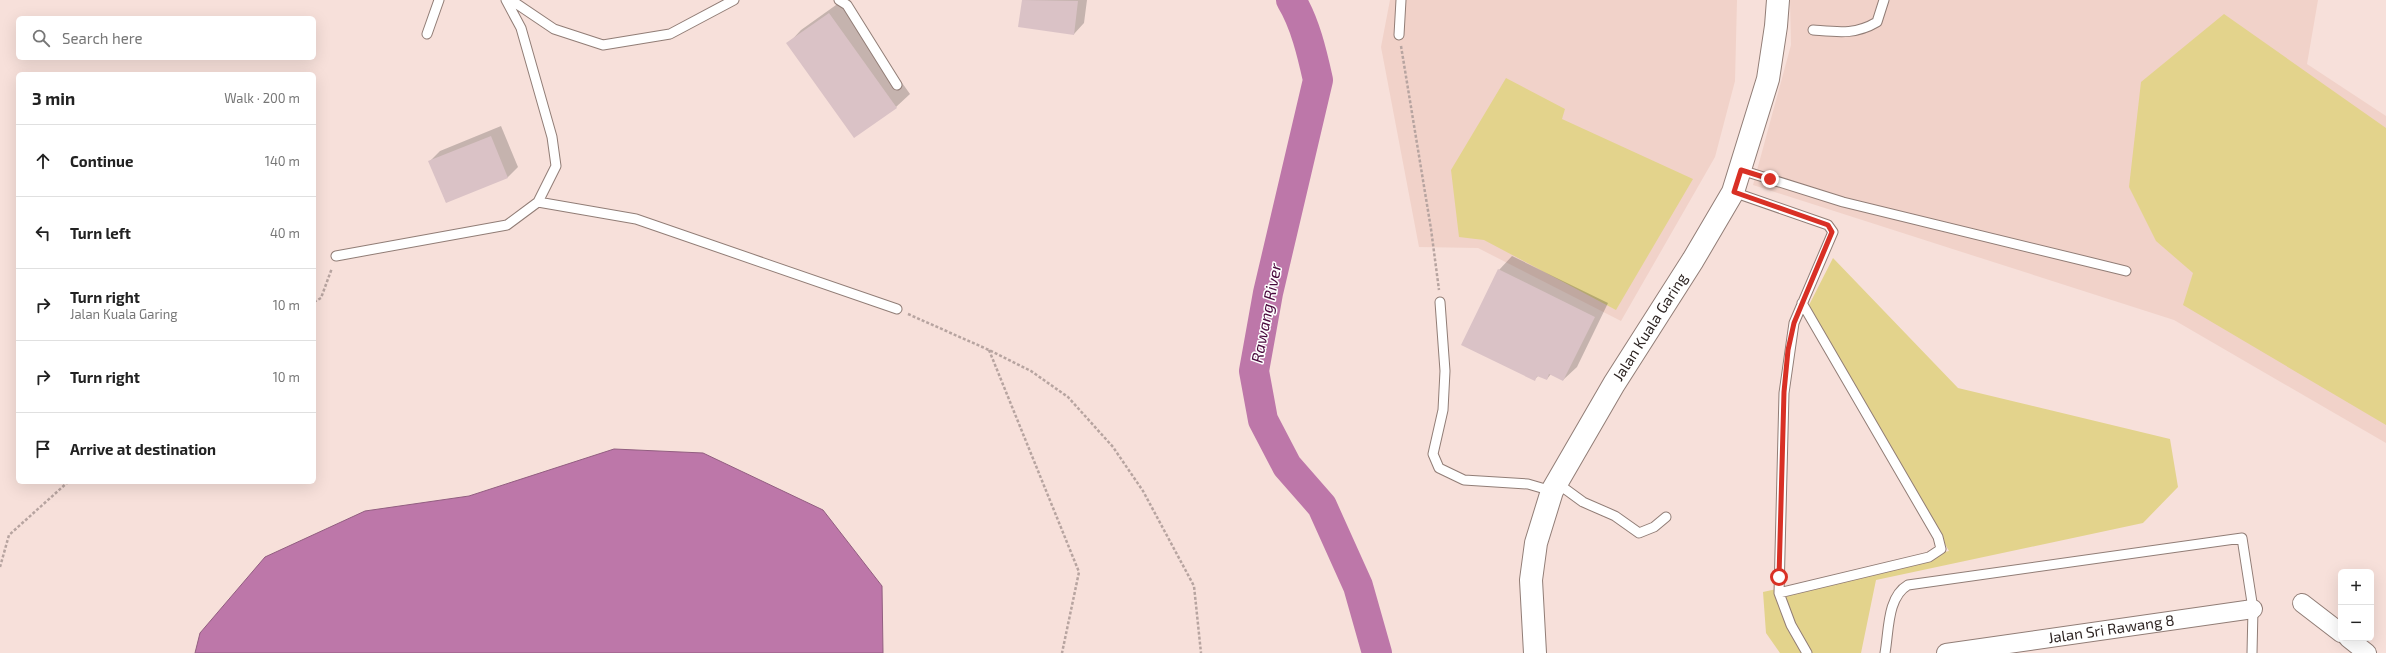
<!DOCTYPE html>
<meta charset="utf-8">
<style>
:root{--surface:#fff;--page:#f2f2f2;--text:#222;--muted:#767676;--line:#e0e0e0}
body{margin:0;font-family:"Exo 2",sans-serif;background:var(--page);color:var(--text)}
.controls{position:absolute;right:12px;bottom:12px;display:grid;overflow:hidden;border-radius:6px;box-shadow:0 4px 16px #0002}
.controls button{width:36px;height:36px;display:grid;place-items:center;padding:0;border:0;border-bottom:1px solid var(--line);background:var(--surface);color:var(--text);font:20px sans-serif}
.stop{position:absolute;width:12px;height:12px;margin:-9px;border:3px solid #d93025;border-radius:50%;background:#fff}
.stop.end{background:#d93025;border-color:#fff;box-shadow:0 1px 4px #0008}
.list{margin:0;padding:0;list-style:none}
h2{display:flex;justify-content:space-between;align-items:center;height:52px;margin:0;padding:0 16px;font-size:17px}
h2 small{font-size:13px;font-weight:400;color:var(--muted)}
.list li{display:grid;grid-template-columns:26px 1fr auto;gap:12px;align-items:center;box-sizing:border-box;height:72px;padding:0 16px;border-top:1px solid var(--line)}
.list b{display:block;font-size:15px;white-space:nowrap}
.list p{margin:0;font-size:13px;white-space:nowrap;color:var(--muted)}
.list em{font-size:13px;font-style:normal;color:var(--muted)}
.icon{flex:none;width:22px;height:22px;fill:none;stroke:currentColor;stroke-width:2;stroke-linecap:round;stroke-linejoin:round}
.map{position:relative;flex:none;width:2386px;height:653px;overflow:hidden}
.search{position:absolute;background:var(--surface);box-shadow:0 4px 16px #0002;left:16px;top:16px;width:300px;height:44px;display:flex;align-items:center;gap:10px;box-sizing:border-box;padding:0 14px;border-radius:6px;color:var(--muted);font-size:15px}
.panel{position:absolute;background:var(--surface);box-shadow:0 4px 16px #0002;left:16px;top:72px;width:300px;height:412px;border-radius:6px}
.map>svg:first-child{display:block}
</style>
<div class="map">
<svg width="2386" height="653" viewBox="0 0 2386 653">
<rect width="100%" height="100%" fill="#f7e0da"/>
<path fill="#f1d2c9" d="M1390,0h347l-2,81 -20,76 -94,164 -143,-73 -59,-1 -38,-200z
M1790,0h528l-11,64 79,52v327l-212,-123 -421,-135 38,-140z"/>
<path fill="#e3d38c" d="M2224,14l162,114v297l-203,-120 10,-32 -37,-32 -27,-54 12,-105z
M1506,78l59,31 -3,10 131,60 -77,131 -132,-70 -25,-3 -8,-67z
M1833,258l125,130 212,51 8,48 -35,36 -267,57 -15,73h-81l-14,-20 -3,-41 186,-41 -142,-242z"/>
<path fill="#bd77a9" stroke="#925e80" d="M614,449l89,4 120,57 59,76 1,67h-688l5,-20 65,-76 100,-46 104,-15z"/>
<path fill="#0003" d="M843,0l67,94 -14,13 -108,-63 13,-14z
M1023,0h64l-3,23 -10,11 -55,-8z
M501,126l17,41 -10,10 -62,25 -16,-41 10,-10z
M1512,256l96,47 -31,64 -14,13 -12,-6 -4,5 -8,-4 -5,5 -35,-110z"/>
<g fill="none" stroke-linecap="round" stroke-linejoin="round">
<path stroke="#bd77a9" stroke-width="30" d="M1291,0c14,23 21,53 27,80l-50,213 -14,78 9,49 24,46 35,40 36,80 19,67"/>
</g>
<path fill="#dac2c6" d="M1022,0l56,1 -4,34 -56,-8z
M829,13l68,95 -43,30 -68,-95z
M491,136l17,42 -62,25 -18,-42z
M1498,269l97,48 -32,64 -14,-7 -2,6 -10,-4 -2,5 -74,-36z"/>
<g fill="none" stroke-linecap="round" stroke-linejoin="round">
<defs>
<path id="lane" d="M511,0l43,29 49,16 67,-11 64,-34
M839,0l8,5 50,80
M1813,30c25,2 42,5 64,-8l7,-22
M427,34l12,-34
M1399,35l2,-35
M1741,170l102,32 283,69
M1733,192l95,33 5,7 -39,91 -10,70 -5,200 12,32 16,28
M538,202l98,17 261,90
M336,256l171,-31 31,-23 18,-36 -4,-29 -31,-109 -15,-28
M1440,302l5,69 -2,39 -10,44 6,14 25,12 64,4 24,7
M1557,483l26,19 32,14 24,17 15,-6 12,-10
M1779,593l150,-36 12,-8 -3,-12 -136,-234
M1885,653c4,-22 2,-56 23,-68l334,-47 11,71 -1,44"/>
<g id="street">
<path d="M2302,603l39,30"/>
<path d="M2348,638l19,15"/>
<path id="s1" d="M1946,653l307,-44"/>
</g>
<g id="secondary">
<path id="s2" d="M1535,653l-4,-73 5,-37 16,-52 62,-107 79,-124 40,-68 35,-113 8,-53 2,-26"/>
</g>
</defs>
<use href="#lane" stroke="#917d76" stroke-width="11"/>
<use href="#street" stroke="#917d76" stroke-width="20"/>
<use href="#secondary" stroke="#917d76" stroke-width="24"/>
<path stroke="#b7a4a0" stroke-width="2.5" stroke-dasharray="3 2" stroke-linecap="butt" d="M1401,46l30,183 8,61
M314,302l7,-4 11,-30
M908,314l81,36 42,21 37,26 45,50 30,44 51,95 7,67
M989,350l90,222 -17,81
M0,567l9,-32 59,-53"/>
<use href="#lane" stroke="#fff" stroke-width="9"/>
<use href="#street" stroke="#fff" stroke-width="18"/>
<use href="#secondary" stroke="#fff" stroke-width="22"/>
</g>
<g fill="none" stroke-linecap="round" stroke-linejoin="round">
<path stroke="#d93025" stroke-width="5" d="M1770,179l-29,-9 -7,22 94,33 4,7 -38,91 -6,27 -4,42 -5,185"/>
</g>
<g text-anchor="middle" stroke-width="3" stroke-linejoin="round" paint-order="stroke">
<g font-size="15" fill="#2d2422" stroke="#fff">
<text dy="5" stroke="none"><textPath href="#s2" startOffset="356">Jalan Kuala Garing</textPath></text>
<text dy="5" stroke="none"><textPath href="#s1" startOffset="167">Jalan Sri Rawang 8</textPath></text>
</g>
<g font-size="16" font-style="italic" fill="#49083c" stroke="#fff">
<text transform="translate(1266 313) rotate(-79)" y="6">Rawang River</text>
</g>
</g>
</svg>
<div class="controls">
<button>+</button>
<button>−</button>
</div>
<div class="stop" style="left:1779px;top:577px"></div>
<div class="stop end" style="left:1770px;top:179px"></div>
<div class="search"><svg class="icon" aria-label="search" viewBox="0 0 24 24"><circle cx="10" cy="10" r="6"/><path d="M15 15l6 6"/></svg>Search here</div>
<section class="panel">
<h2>3 min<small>Walk · 200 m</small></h2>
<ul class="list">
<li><svg class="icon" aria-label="ahead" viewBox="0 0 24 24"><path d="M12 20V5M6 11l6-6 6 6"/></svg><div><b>Continue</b></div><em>140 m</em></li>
<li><svg class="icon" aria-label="left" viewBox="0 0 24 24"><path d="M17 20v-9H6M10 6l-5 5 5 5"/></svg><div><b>Turn left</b></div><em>40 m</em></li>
<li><svg class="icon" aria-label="right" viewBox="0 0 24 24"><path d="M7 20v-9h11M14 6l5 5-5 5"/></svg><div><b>Turn right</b><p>Jalan Kuala Garing</p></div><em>10 m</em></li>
<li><svg class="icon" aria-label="right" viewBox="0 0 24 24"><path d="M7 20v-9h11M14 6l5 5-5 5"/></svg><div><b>Turn right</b></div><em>10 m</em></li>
<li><svg class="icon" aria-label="arrive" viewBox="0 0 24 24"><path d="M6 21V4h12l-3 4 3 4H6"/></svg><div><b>Arrive at destination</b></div></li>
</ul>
</section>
</div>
